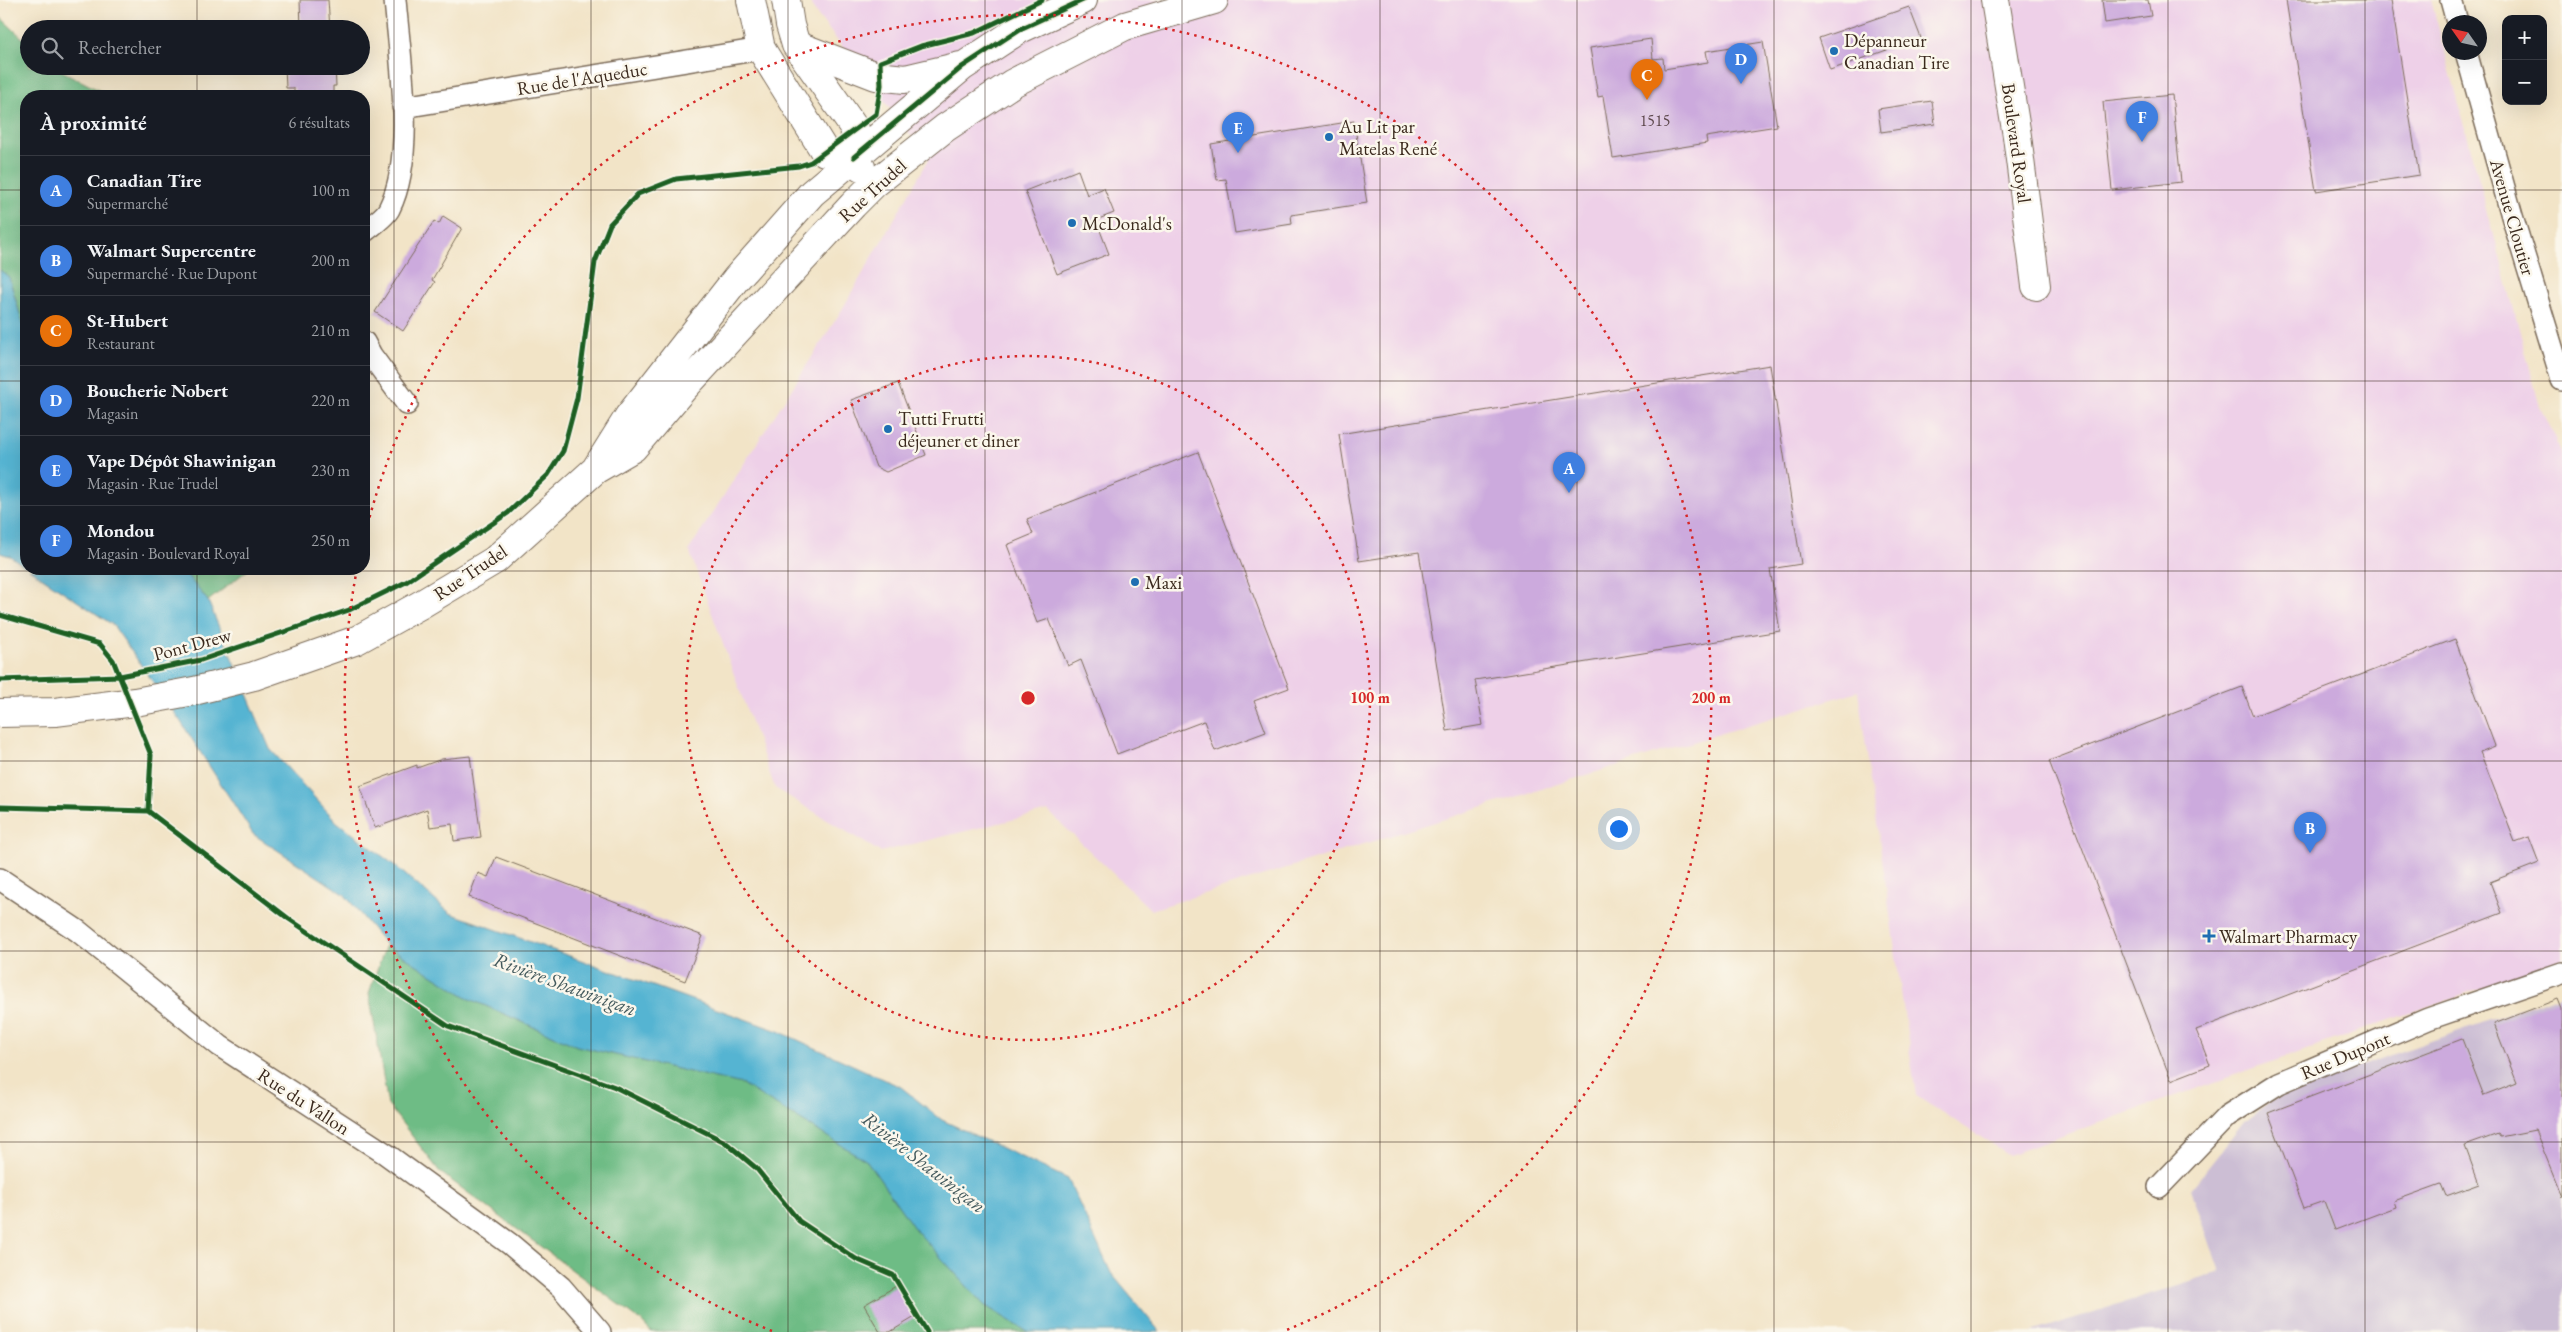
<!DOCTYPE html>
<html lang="fr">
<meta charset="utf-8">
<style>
:root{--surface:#171b24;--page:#242831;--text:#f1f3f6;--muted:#9ea1a6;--line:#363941;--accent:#1f6fb2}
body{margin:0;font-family:"EB Garamond",serif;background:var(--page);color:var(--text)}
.controls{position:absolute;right:15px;top:15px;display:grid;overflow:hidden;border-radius:10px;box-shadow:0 5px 20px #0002}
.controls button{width:45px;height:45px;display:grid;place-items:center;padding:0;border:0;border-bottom:1px solid var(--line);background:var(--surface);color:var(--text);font:25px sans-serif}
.compass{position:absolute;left:2442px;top:15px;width:45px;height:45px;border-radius:50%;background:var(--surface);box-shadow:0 5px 20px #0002;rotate:304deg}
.you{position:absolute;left:1618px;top:828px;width:18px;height:18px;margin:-12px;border:4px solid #fff;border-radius:50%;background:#1a73e8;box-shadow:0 0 0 8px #1a73e833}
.badge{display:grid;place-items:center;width:32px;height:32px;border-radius:50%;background:var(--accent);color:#fff;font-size:16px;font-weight:700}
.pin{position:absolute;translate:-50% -41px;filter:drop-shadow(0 1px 2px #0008)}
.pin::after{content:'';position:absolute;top:26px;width:18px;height:15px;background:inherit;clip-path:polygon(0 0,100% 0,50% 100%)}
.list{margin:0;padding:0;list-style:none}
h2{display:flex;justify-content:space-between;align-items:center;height:65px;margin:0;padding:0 20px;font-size:21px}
h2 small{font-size:16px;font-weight:400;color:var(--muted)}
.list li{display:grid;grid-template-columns:32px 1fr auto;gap:15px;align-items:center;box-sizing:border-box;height:70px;padding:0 20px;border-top:1px solid var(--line)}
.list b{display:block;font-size:19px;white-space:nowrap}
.list p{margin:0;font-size:16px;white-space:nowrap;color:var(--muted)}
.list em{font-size:16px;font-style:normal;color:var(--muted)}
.icon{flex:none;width:28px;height:28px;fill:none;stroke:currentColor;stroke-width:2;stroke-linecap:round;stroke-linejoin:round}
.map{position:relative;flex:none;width:2562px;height:1332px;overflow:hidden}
.search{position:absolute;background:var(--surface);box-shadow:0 5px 20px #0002;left:20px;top:20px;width:350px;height:55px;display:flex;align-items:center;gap:12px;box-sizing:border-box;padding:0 18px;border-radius:28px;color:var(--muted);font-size:19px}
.panel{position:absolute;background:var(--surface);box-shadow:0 5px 20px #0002;left:20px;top:90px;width:350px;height:485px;border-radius:20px}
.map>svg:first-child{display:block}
</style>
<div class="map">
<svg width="2562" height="1332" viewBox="0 0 2562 1332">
<rect width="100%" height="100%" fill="#fbf7ec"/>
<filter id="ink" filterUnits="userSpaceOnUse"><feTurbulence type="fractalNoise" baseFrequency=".02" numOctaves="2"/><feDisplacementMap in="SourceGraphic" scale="10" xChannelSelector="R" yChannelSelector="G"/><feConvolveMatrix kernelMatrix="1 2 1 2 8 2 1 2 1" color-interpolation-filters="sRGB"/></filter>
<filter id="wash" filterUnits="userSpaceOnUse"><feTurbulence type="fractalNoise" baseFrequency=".0096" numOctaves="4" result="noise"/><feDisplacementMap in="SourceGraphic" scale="20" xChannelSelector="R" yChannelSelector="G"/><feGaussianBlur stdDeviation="1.12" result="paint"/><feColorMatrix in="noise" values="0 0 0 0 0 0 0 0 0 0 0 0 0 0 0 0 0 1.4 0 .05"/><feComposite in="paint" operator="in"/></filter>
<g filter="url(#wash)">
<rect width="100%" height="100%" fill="#f2e4c7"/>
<path fill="#eed0e8" d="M811,0h1620l109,407 22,48v504l-553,196 -93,-59 -58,-405 -707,219 -103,-99 -168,41 -105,-64 -86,-238 151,-237 89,-154 -116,-150z"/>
<path fill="#ccbed4" d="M2562,994v338h-531l189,-60 -29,-83 54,-68 35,-26z"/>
<path fill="#6ebc85" stroke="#547352" d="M0,17l29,27v22h23l58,30h-84v239l-17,-58 -9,-7z
M182,569h67l-41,32z
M386,945l84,54 107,47 165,38 125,77 47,67 70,77 44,27h-377l-10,-11 -201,-149 -52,-67 -19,-112z"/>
<path fill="#54b4d2" stroke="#486f78" d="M0,270l9,7 17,58v232l-16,-11 -10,-3z
M29,569h153l26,32 62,148 67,73 56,42 57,49 328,118 123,56 41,33 126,59 43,94 49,59h-132l-44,-27 -70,-77 -47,-67 -125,-77 -165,-38 -107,-47 -84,-54 -42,-51 -91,-60 -72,-112 -68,-97z"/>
<g id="blocks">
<path fill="#cad" d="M300,0h28l2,29h-29z
M2102,0h46l3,16 -46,7z
M2286,0h105l28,175 -103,16z
M1909,7l12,31 -91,32 -11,-32z
M1651,39l2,20 10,-1 1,11 44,-7 -2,-11 57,-9 14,84 -71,11 1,6 -94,15 -10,-62 -5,1 -8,-49z
M285,66h50l1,20h-3v10h-39v-8h-8z
M2172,95l9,87 -69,8 -9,-88z
M1932,101l3,23 -54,8 -3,-23z
M1354,121l13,82 -76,12 1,9 -57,9 -9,-54 -9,1 -6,-36z
M1078,170l9,25 17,-7 10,25 -18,7 13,34 -52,20 -32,-83z
M443,216l19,12 -30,52 3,2 -32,49 -28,-19 59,-91 5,3z
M1770,365l31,199 -31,5 10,62 -305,49 8,45 -36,6 -28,-179 -60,9 -20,-127z
M898,383l28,72 -40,17 -10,-5 -25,-67z
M1198,452l91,236 -35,13 12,31 -51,19 -11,-30 -87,33 -36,-94 -13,6 -19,-47 -12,4 -30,-78 26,-11 -6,-15z
M2455,639l40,107 -15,6 35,90 14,-5 10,26 -49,19 12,31 -306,117 14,35 -39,15 -122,-319 193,-74 11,29z
M470,756l11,81 -27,4 -2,-17 -22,3 -3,-18 -52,19 -15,-42 57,-21v3l25,-9z
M496,857l207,79 -18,45 -216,-84 9,-24 10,4z
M2558,999l4,10v187l-27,-66 -35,7 -2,-3 -33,12 14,38 -33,12 -5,-12 -47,17 2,6 -61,23 -11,-29 -20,7 -36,-95 194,-74 22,57 33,-13 -23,-59z
M896,1286l19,31 -25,15h-10l-16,-27z"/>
</g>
</g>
<g filter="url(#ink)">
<use href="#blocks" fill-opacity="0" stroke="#7b6b59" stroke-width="1"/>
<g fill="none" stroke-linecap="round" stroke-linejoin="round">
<defs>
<path id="street" d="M2451,0l6,22
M2466,52l46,164 50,164
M403,107l358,-58
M364,232c7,-6 21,-15 25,-23 27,-53 11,-150 6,-209
M364,342l7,13 36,49
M0,879l78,52 142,115 166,108 124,90 51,43 39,45
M2159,1187l68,-71 52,-33 149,-64 134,-46"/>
<path id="secondary" d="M751,0l10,49 64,103 29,5
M786,0l4,25 6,20 59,84 -1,28 7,10
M1995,0l22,136 19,150
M796,45l80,31 29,3 55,-13
M597,467l32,-51 107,-137 76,-86 150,-126 58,-38 63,-29
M0,713l55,-1 80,-10 59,-11 60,-15 103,-36 63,-35 75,-45 100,-90 38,-22 50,-59 170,-184 21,-21 71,-56 68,-45 112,-57 89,-26"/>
</defs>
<use href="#street" stroke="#7b6b59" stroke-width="24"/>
<use href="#secondary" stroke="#7b6b59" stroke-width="30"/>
<use href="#street" stroke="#fff" stroke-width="21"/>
<use href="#secondary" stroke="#fff" stroke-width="28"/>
<defs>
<path id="cycleway" d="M854,157l108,-90 58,-38 63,-29
M0,615l100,29 13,16 38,95 -3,56 141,108 159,107 167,61 110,55 31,26 43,53 57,38 37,16 34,57
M0,680l120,-4 81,-16 148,-50 57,-28 102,-69 40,-38 15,-24 14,-53 18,-136 15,-38 28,-30 38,-15 123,-13 12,-4 65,-48 5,-29 -1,-23 41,-16 53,-13 68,-33
M0,807l148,4"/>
</defs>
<use href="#cycleway" stroke="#fbf7ec" stroke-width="8"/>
<use href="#cycleway" stroke="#1b5e20" stroke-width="5"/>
</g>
</g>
<path fill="none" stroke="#3b2a1e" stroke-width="1" stroke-opacity="0.55" d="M197,0v29M394,0v1332M591,0v1332M788,0v1332M985,0v1332M1182,0v1332M1380,0v1332M1577,0v1332M1774,0v1332M1971,0v1332M2168,0v1332M2365,0v1332M197,66v30M0,190h26M364,190h2198M0,381h26M364,381h2198M197,569v763M0,571h2562M0,761h2562M0,951h2562M0,1142h2562"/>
<g fill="none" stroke="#d62828" stroke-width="2.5" stroke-dasharray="2.5 5">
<circle cx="1028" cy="698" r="342"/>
<path d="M772 1331A683 683 0 0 1 356 574M364 539A683 683 0 1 1 1284 1331"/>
</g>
<g fill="#1f6fb2" stroke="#fbf7ec" stroke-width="2">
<circle cx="1834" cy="51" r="5"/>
<circle cx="1329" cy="137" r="5"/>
<circle cx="1072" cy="223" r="5"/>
<circle cx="888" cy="429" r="5"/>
<circle cx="1135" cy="582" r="5"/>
<path d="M2206.5 928.5h5v5h5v5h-5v5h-5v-5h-5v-5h5z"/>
</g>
<g text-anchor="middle" stroke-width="5" stroke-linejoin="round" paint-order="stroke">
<g font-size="16" fill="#5f4a4e">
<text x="1655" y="126">1515</text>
</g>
<g font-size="19" fill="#3b2a1e" stroke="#fbf7ec" text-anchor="start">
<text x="1844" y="47">Dépanneur<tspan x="1844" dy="22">Canadian Tire</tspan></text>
<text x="1339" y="133">Au Lit par<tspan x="1339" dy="22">Matelas René</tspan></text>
<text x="1082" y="230">McDonald's</text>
<text x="898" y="425">Tutti Frutti<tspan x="898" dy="22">déjeuner et diner</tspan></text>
<text x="1145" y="589">Maxi</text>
<text x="2219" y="943">Walmart Pharmacy</text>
</g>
<g font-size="19" fill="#3b2a1e" stroke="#fbf7ec">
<text transform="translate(582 78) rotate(-9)" y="7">Rue de l'Aqueduc</text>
<text transform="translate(2017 143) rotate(82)" y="7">Boulevard Royal</text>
<text transform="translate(872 190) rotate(-42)" y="7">Rue Trudel</text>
<text transform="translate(2513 217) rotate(74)" y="7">Avenue Cloutier</text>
<text transform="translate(470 572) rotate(-34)" y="7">Rue Trudel</text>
<text transform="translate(192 644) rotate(-15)" y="7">Pont Drew</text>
<text transform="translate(2345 1055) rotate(-23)" y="7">Rue Dupont</text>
<text transform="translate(304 1101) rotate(33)" y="7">Rue du Vallon</text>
</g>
<g font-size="20" font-style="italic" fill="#445a5d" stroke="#fbf7ec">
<text transform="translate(565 984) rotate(20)" y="7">Rivière Shawinigan</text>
<text transform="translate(924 1162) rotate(38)" y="7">Rivière Shawinigan</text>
</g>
</g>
<circle cx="1028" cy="698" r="8" fill="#d62828" stroke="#fbf7ec" stroke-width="2.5"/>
<g font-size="15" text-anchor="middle" font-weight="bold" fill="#d62828" stroke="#fbf7ec" stroke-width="5" stroke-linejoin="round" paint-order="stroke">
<text x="1370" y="703">100 m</text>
<text x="1711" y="703">200 m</text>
</g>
</svg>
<div class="controls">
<button>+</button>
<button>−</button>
</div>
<svg class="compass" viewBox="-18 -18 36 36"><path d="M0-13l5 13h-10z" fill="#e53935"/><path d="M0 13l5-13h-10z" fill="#9ea1a6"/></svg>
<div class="you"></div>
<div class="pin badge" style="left:1569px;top:493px;background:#3f7fe0">A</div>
<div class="pin badge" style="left:2310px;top:853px;background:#3f7fe0">B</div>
<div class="pin badge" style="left:1647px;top:100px;background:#e8710a">C</div>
<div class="pin badge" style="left:1741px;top:84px;background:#3f7fe0">D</div>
<div class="pin badge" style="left:1238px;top:153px;background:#3f7fe0">E</div>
<div class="pin badge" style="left:2142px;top:142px;background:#3f7fe0">F</div>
<div class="search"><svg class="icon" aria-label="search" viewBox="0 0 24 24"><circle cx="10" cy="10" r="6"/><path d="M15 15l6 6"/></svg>Rechercher</div>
<section class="panel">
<h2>À proximité<small>6 résultats</small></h2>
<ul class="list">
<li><span class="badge" style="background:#3f7fe0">A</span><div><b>Canadian Tire</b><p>Supermarché</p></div><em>100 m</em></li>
<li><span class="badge" style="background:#3f7fe0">B</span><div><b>Walmart Supercentre</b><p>Supermarché · Rue Dupont</p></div><em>200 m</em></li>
<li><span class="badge" style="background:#e8710a">C</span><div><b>St-Hubert</b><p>Restaurant</p></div><em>210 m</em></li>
<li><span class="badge" style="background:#3f7fe0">D</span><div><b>Boucherie Nobert</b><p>Magasin</p></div><em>220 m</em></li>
<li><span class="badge" style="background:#3f7fe0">E</span><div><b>Vape Dépôt Shawinigan</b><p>Magasin · Rue Trudel</p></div><em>230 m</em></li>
<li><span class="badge" style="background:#3f7fe0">F</span><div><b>Mondou</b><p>Magasin · Boulevard Royal</p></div><em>250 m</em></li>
</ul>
</section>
</div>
